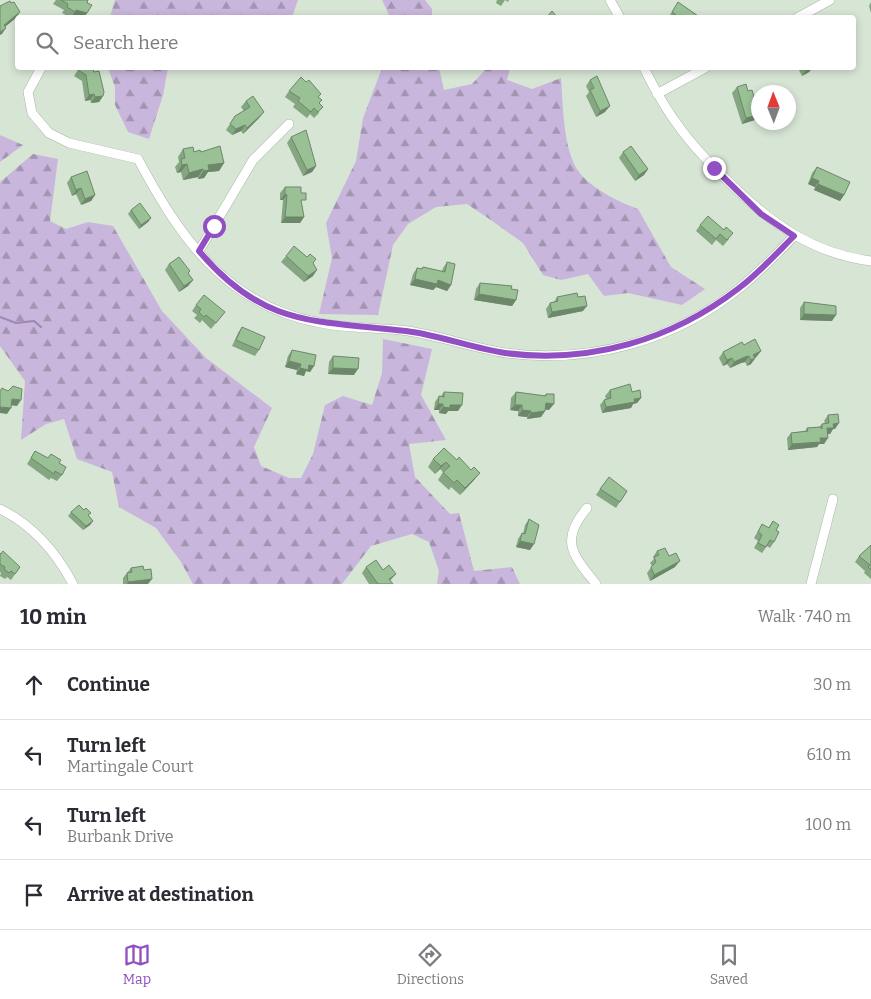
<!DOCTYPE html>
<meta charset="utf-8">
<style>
:root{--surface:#fff;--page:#f2f2f3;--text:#2b2b33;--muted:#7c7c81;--line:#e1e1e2;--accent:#924fc3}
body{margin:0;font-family:Bitter,serif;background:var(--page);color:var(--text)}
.compass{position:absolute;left:751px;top:85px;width:45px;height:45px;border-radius:50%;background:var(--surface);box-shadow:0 2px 8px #0003;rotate:359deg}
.stop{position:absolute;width:15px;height:15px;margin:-11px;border:4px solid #924fc3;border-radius:50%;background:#fff}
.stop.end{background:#924fc3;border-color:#fff;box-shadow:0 1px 5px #0008}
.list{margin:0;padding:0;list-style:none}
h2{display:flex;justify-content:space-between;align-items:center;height:65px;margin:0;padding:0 20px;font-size:21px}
h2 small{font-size:16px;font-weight:400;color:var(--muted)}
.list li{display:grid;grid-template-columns:32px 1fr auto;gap:15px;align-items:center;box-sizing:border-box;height:70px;padding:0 20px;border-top:1px solid var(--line)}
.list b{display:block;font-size:19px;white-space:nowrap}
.list p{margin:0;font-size:16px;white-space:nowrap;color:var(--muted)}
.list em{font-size:16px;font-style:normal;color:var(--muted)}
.icon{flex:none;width:28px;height:28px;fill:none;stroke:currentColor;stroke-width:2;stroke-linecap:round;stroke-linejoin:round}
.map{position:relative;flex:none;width:871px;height:584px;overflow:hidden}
.search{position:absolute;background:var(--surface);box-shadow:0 2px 8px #0003;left:15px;right:15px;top:15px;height:55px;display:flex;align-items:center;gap:12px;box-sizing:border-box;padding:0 18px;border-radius:5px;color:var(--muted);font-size:19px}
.sheet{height:345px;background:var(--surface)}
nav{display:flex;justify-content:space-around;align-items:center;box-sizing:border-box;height:70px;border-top:1px solid var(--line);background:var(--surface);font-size:14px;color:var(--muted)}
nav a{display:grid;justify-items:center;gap:2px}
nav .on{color:var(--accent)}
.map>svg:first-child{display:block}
</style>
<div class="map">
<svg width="871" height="584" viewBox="0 0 871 584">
<defs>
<pattern id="forest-firs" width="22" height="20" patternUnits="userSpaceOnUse" patternTransform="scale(1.25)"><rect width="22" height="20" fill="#c9b6dc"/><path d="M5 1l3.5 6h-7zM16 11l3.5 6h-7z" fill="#a394b2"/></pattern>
</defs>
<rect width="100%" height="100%" fill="#d7e5d5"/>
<path fill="url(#forest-firs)" d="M115,0h183l-6,17h-182z
M382,0h43l7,9v8h-42z
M108,68h60l-5,27 -14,44 -21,-7 -13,-27v-18z
M382,68h57l5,22 28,-6 15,-16h23l-3,12 25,9 29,-11c2,26 2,73 18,94 13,17 40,30 59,37l33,58 34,22 -23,16 -54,-12 -24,3 -16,-22 -27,6 -18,-5 -20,-32 -35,-25 -21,-14 -31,3 -28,17 -15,21 -15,70 -59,-1 13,-56 -6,-35 30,-62 7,-43z
M0,135l23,10 -23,17z
M33,154l25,5 -8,62 16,8 22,-7 25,4 49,85 44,47 66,50 -18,39 7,19 28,12h12l12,-24 12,-49 18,-9 29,9 10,-32 1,-34 49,10 -11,46 25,45 -37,4 6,33 35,37 9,-1 15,58 38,-4 8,17h-83l2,-13 -10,-29 -17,-8 -41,12 -29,38h-149l-12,-22 -25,-34 -37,-21 -7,-35 -35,-13 -13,-40 -18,5 -25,16 4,-59 -25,-35v-164z"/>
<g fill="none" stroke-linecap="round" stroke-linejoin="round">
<path stroke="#9e86b5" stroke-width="2" d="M0,317l16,6 18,-2 7,6"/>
<defs>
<path id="minor" d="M610,0l10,18
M797,18l33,-18
M41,68l-13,24 4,21 17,20 20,10 69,16c41,77 87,145 178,163 30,7 61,5 92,9 33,5 65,17 98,22 84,11 169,-12 235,-66 19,-16 36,-33 53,-51
M644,68c25,51 48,79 89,118 40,39 82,68 138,75
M657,94l48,-26
M199,251l54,-91 36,-36
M587,508c-28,33 -14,47 9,76
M0,509c33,16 56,43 73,75
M811,584l22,-85"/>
</defs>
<use href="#minor" stroke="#a8b7a7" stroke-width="10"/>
<use href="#minor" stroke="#fff" stroke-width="9"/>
</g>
<path fill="#84a681" d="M56,0h32l-1,3 -3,15h-6l-6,-2 -1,2 -9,-5 2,-3 -11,-6z
M497,0h12l-1,2 -3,-2 -4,6 -5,-3z
M678,2l23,16h-33z
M871,2v11l-2,-7z
M79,68h12l12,28 -4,6 -8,1 -1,-3 -5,1 -3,-20 -8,-5z
M798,68h14l-3,4 -7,4z
M590,80l15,32 -9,5 -10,-21 3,-4 -3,-6z
M737,87l11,4 10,20v5l-3,4 -13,4 -10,-31z
M289,91l29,6 1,7v9l-5,5 -4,-4 -3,4 -14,-11 2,-3 -10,-7z
M246,101l18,11 -5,6 -16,16 -2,-3 -9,4 -6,-5 9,-14 9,-5 -3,-4z
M291,137l25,29 -4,6 -9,4 -16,-33z
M183,149l18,3 23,11 -5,8 -11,1 -4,6 -6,1v-2l-15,3 -2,-8 -4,1 -2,-6 4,-5 -1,-5z
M623,152l25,17 -4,6 -9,6 -16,-23z
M817,167l27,28 -4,6 -26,-11 1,-3 -7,-3 4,-11z
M71,177l24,18 -4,6 -10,4 -5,-11 -4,2 -5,-13z
M285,187l19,30 -4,6h-19l2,-23h-3v-7z
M131,210l20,8 -3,4 -9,7 -11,-15z
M700,225l24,5 5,9 -6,7 -7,-6 -4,5 -16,-14z
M286,256l27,7v13l-9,6 -23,-20z
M447,262l4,23 -4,6 -11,-4 -3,3 -23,-5 3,-11 4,-6 4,1 2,-2 19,4 1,-3z
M169,264l19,10 5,6 -5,6 -9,6 -14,-22z
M480,283l31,6 5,11 -4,6 -38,-6 2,-11z
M557,297l26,14 -35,7 -2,-9 4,-6 4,-1z
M804,302l28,19 -32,-1v-12z
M196,305l29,7 -14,17 -9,-9 -2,3 -6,-5 3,-3 -5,-4z
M242,327l17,23 -4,6 -23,-10 6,-13z
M744,345l17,6 -10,13 -4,2 -2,-4 -4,1 -11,5 -3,-4 -4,2 -4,-8 4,-6z
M292,350l22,16 -4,6 -4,-1 -2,5 -8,-2 1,-4 -12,-3 3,-11z
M333,356l21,19 -26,-1 1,-12z
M610,390l22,2 9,6 -4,5 -4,1 -2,4 -29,5 -2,-8 4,-5 2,-1 -1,-3z
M444,392l14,19h-10l-2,3 -7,-1v-3h-5l1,-8 4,-6h2z
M516,392l28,4 2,-2 3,16 -4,-1v2l-4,6 -14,2v-2l-9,-1v-5l-8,-1 1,-12z
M828,415l7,14h-2l-3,5h-2l-4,10h-5l-2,3 -29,3 -1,-12 4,-5 14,-2 2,-3 12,-1 3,-3 3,-1 -1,-2z
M35,451l13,7 3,-4 8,9 3,12 -5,6 -6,-3 -2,2 -22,-16z
M433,459l24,1 14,10 9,3 -6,7 -14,15 -9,-8 -2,3 -11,-10 5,-8 -3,-3 -5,5 -7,-7z
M600,489l27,2 -11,17 -20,-13z
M71,512l18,4 4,5 -3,4 -7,5 -15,-14z
M529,519l1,31 -14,-3 2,-8 4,-6 1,1 2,-9z
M773,521l3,9 -2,12 -4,6 -3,-2 -5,7 -8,-5 4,-7 -4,-3 8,-14 6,4z
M871,545v34l-7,-6 1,-2 -10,-9 4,-6z
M657,551l12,5 6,11 -25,14 -3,-8 5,-7 -2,-3 4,-4 -1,-2z
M0,553l20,14 -9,13 -4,-3 -2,2 -5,-3 1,-3 -1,-1z
M366,567l17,3 13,4 -6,7 3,3h-24l-7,-11z
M131,568l13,2 4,14h-25v-6z"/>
<path fill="#6c8769" d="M76,10l11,3 -3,5h-6l-6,-2z
M20,12l-4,6 -16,13 4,-6z
M6,28l-4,6 -2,1v-3z
M808,68h4l-3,4 -7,4z
M94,94l-4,6 -5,1 4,-6z
M103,96l-4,6 -8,1 4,-6z
M610,106l-5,6 -9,5 4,-6z
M264,112l-5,6 -16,16 4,-6z
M758,115l-3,5 -13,4 4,-6z
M245,125l-4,6 -9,4 4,-6z
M224,163l-5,8 -11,1 -4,6 -6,1 10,-14z
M187,164l-6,8 -4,1 5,-8z
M316,166l-4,6 -9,4 4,-6z
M203,169l-5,8 -15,3 6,-7z
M648,169l-4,6 -9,6 4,-6z
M812,178l7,3 -4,6 -7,-3z
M818,184l26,11 -4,6 -26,-11z
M81,188l-5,6 -4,2 4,-6z
M285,194l2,1 -4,5h-3z
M95,195l-4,6 -10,4 4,-6z
M285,217h19l-4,6h-19z
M151,218l-3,4 -9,7 2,-4z
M317,270l-4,6 -9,6 4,-6z
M415,279l23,1 13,5 -4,6 -11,-4 -3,3 -23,-5z
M193,280l-5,6 -9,6 5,-6z
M479,294l37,6 -4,6 -38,-6z
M587,306l-4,5 -35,7 4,-6z
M804,314l32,1 -4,6 -32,-1z
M761,351l-5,6 -5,2 2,-4z
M749,356l-4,6 -4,1 -11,5 4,-6 11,-5z
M732,358l-5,6 -4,2 4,-6z
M755,358l-4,6 -4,2 4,-6z
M289,361l12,3 -4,6 -12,-3z
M309,365l5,1 -4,6 -4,-1 -2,5 -8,-2 4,-6z
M333,368l25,1 -4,6 -26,-1z
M641,398l-4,5 -4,1 -2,4 -29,5 4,-6z
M12,399l9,1 -4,6 -9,-1z
M546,403l8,1 -5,6 -7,-1z
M438,404h5l-4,6h-5z
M450,405h12l-4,6h-10l-2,3 -7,-1 4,-6z
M515,405h7l-4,6 -8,-1z
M0,407l11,1 -4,6 -7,-1z
M522,410l9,1 -4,6 -9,-1z
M545,411l-4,6 -14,2 4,-6z
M839,423l-4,6h-2l-3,5h-7l4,-6 6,-4z
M820,438h8l-4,6h-5l-2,3 -29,3 4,-6z
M446,462l-6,7 -5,5 6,-8z
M480,473l-6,7 -14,15 5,-7z
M93,521l-3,4 -7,5 3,-4z
M520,541l14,3 -4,6 -14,-3z
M680,561l-5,6 -25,14 4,-6z
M152,579l-4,5h-21l1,-2z"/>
<path fill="#9ac196" stroke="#6c8769" d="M61,0h27l-1,3 5,2 -5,8 -11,-3 -1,2 -8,-5 1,-3z
M10,1l1,2 3,-1 6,10 -16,13 2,3 -6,4v-26z
M678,2l23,16h-21l-8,-6z
M552,11l6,7h-12z
M80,68h11l2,1 1,3 5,-1 5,21 -1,4 -8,1 -1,-3 -5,1 -3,-20 -8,-5z
M597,76l13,30 -10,5 -10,-21 4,-2 -4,-8z
M301,77l5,5 3,-2 12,14 -3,3 4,3 -3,3 4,4 -5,5 -4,-4 -3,4 -13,-11 2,-3 -11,-7z
M746,84l2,7 4,-1 6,21v4l-12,3 -9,-31z
M253,96l11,16 -17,16 -2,-3 -9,4 -6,-5 5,-8 15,-9 -4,-6z
M306,130l10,36 -9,4 -16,-33z
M220,146l4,17 -16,2 1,5 -5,1 -1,-2 -14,4 -2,-9 -5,1 -1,-6 4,-1 -2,-9 10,-2 1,5 6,-2 1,2z
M631,146l17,23 -9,6 -16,-23z
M817,167l33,15 -6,13 -26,-11 1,-3 -7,-3z
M87,171l8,24 -10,4 -4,-11 -5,2 -5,-13z
M285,187h16v6h5v7h-5l3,17h-19l2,-22 -2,-1z
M140,203l11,15 -10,7 -10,-15z
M708,216l16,14 2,-3 7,6 -6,7 -7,-6 -4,5 -16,-14z
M294,246l13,11 3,-3 6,5 -3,4 4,7 -9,6 -22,-20z
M179,257l11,14 -2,2 5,7 -9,6 -15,-22z
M447,262l8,2 -4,21 -13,-5 -1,4 -22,-5 2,-11 5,1 1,-2 22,5z
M480,283l32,3 -1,3 7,1 -2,10 -37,-6z
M577,293l1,4 7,-1 2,10 -35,6 -2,-9 8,-2 -1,-4z
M204,295l21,17 -9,11 -10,-8 -2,2 -5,-5 2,-3 -5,-4z
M804,302l32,4v9l-32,-1z
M242,327l23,10 -6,13 -23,-10z
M755,339l6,12 -8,4 2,3 -4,2 -2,-4 -4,1 -11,5 -2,-4 -5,2 -4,-8 19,-10 2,3z
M292,350l24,5 -2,11 -5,-1 -1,5 -8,-2 1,-4 -12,-3z
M333,356l26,2 -1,11 -25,-1z
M630,384l2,8 8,-2 1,8 -7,1 1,3 -29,5 -2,-7 7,-2 -1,-8z
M13,386l9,3 -1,11 -9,-1 -1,9 -11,-1v-16l2,-3 6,3z
M444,392l19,1 -1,12h-12v3l-7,-1v-3h-5l1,-8 5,1z
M516,392l30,4v-2h8v10l-8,-1 -1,8 -14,2v-2l-9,-1v-5h-7z
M838,414l1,9 -6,1 1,4h-7l1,10h-8l1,4 -29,2 -1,-11 17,-2 -1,-3 13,-1 2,2v-5l7,-1 -1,-8z
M444,448l13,12 2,-3 12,13 3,-3 6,6 -15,15 -8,-8 -3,3 -11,-11 7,-6 -4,-4 -5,4 -8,-7z
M35,451l13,7 3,-4 10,6 -2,3 7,4 -4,8 -7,-4 -1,3 -23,-16z
M609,477l18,14 -7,11 -20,-13z
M79,505l5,5 2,-2 5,5 -3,2 5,6 -7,5 -15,-14z
M529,519l10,6 -5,19 -14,-3 2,-8 3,1z
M773,521l6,4 -3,5 3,2 -5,10 -4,-2 -4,7 -8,-4 4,-8 -4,-3 4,-8 7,4z
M871,545v25l-3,-3 2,-2 -11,-9z
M665,548l4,8 7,-3 4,8 -26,14 -3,-8 5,-5 -2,-5 5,-2 -2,-4z
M3,551l17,16 -5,7 -4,-3 -2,2 -5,-4 1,-2 -5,-3v-11l1,1z
M376,560l7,10 6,-5 7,9 -7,5 4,5h-15l-12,-17z
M143,566l1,4 7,-1 1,10 -24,3 -1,-9 5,-1 -1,-4z"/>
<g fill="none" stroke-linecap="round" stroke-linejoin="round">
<path stroke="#924fc3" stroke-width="6" d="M214,226l-15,25c65,77 116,69 207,80 33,4 66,17 99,22 85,11 167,-13 234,-65 20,-15 37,-34 55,-52l-33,-22 -47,-46"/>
</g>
</svg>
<svg class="compass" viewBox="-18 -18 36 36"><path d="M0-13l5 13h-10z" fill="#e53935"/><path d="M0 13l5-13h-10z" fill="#7c7c81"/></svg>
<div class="stop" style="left:214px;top:226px"></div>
<div class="stop end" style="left:714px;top:168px"></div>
<div class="search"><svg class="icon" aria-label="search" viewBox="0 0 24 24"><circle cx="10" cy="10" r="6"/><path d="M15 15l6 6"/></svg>Search here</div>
</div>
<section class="sheet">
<h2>10 min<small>Walk · 740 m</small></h2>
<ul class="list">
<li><svg class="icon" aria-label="ahead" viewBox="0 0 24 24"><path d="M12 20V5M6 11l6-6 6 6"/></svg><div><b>Continue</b></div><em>30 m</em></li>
<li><svg class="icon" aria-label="left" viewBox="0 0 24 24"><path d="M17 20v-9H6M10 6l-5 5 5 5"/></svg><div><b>Turn left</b><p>Martingale Court</p></div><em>610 m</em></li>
<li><svg class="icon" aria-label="left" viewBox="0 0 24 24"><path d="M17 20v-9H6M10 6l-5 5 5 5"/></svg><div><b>Turn left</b><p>Burbank Drive</p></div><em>100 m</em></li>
<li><svg class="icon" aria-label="arrive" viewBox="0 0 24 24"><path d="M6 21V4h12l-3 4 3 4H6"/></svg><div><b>Arrive at destination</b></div></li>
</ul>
</section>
<nav>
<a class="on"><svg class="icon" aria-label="map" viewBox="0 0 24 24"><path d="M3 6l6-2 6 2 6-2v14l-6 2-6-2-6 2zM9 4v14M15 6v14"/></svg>Map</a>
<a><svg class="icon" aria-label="directions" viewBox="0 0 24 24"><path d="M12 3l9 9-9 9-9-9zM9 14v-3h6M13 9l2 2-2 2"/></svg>Directions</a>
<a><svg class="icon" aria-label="saved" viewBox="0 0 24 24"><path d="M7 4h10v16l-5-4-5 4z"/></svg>Saved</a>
</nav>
